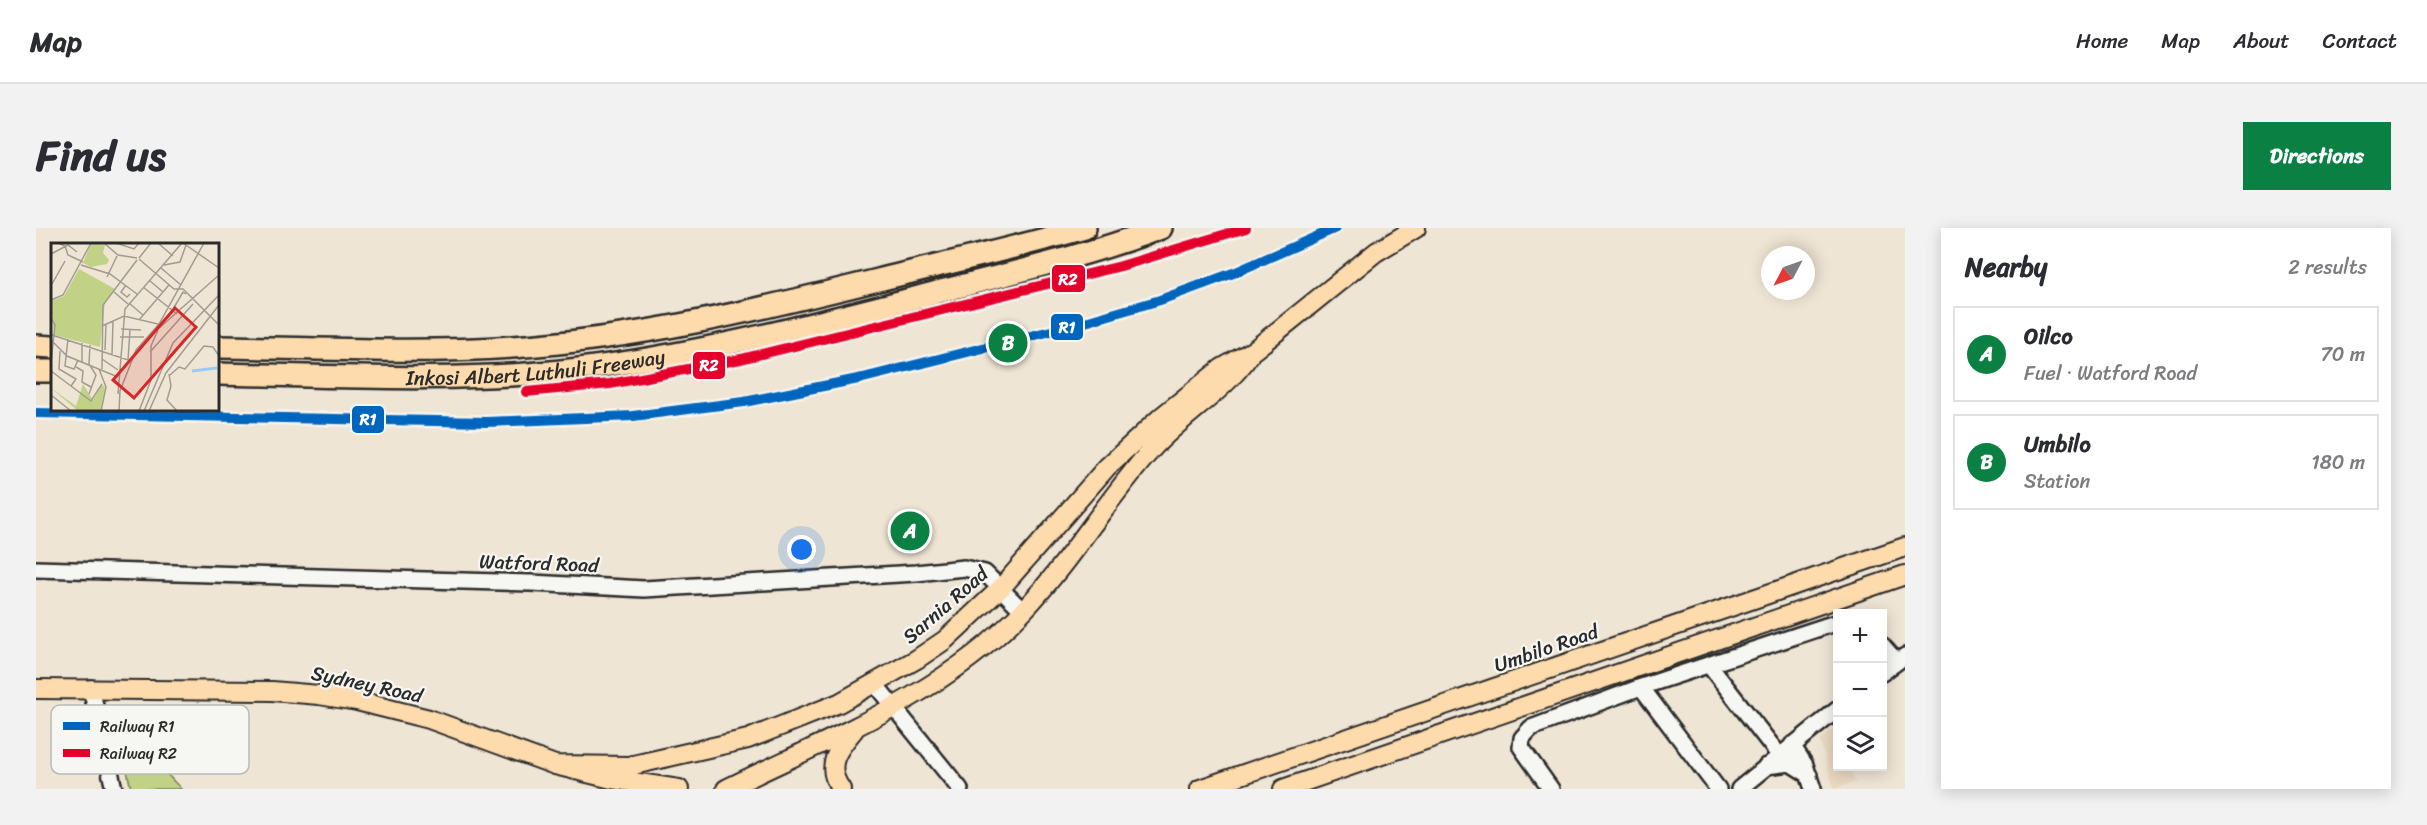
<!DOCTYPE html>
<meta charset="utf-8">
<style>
:root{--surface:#fff;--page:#f2f2f3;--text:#2b2b33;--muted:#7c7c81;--line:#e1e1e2;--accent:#0b8043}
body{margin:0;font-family:Sriracha,sans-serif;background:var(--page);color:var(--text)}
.controls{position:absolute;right:18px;bottom:18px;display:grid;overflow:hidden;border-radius:0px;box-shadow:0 3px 15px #0003}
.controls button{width:54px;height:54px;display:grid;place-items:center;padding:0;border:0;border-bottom:2px solid var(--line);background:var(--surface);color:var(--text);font:30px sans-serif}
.compass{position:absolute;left:1725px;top:18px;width:54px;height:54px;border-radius:50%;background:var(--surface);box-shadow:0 3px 15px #0003;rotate:229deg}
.you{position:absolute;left:766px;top:322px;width:21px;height:21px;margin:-15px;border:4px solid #fff;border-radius:50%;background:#1a73e8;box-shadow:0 0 0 9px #1a73e833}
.badge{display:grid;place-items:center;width:39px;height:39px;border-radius:50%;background:var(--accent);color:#fff;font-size:20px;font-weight:700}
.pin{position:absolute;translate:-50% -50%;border:3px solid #fff;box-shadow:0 2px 6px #0006}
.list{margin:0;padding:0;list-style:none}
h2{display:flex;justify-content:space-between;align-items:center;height:78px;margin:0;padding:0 24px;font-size:26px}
h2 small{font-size:20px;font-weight:400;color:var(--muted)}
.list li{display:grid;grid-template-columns:39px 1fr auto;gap:18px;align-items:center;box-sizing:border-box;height:96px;margin:0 12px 12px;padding:0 12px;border:2px solid var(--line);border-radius:0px}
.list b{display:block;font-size:22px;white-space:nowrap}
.list p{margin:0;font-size:20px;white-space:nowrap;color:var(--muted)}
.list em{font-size:20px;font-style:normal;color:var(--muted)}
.icon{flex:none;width:33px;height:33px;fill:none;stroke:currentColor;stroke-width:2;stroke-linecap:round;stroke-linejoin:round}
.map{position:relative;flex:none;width:1869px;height:561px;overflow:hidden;border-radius:0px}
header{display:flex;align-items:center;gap:36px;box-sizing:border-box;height:84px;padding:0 30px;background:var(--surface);border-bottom:2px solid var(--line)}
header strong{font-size:28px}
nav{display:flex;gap:33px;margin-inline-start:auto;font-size:21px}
.intro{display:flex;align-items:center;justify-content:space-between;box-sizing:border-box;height:144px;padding:0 36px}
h1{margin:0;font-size:42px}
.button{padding:15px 27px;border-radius:0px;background:var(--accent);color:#fff;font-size:21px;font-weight:700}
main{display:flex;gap:36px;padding:0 36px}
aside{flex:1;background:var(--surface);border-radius:0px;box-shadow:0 3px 15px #0003}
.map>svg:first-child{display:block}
</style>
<header>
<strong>Map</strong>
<nav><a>Home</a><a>Map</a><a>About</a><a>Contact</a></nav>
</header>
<div class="intro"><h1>Find us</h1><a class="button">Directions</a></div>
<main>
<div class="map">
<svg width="1869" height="561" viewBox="0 0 1869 561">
<rect width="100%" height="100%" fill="#efe5d5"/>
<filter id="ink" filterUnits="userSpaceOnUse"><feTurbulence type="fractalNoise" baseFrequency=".0167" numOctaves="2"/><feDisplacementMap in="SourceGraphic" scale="12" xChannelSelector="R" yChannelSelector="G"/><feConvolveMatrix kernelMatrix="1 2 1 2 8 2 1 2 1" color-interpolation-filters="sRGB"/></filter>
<g filter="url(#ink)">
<path fill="#ead9c1" d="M1801,499l1,39 12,1 5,15 -21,7 -14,-49z"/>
<path fill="#c1d286" stroke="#767e58" stroke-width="1.5" d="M114,528l31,33h-50l-6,-28z"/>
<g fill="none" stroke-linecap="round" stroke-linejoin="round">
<defs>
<path id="minor" d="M0,341l495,14 113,6 272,-16 48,-5 21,5 38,38
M1846,417l15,17
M1673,437l70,90
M1846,445l23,-17
M839,456l85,105
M1605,459l77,102
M55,460l23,101
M1756,517l13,20 8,24
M1730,538l24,-3 19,12
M1515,561l-30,-42 1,-9 9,-10 110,-41 197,-65
M1703,561l99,-80"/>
<path id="major" d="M0,461l236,2 47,4 38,6 72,18 126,46 57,14 67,10
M519,537l74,1 119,-27 91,-36 78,-44 28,-19 56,-52 106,-121 54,-50 61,-49 32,-18 122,-98 40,-24
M690,561c104,-51 217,-94 298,-179 47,-50 82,-109 127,-160 30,-34 72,-57 98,-94
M805,561c-17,-23 -3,-40 13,-59
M1164,561l705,-242
M1247,561l622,-214"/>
<g id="highway">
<path d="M0,118l16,1"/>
<path d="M182,119c98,1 196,7 294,0 125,-8 245,-37 366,-67 69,-17 138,-32 207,-52"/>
<path d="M0,143h16"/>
<path id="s1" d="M182,146c116,2 236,9 352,-4 123,-14 244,-46 364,-77 76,-20 153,-37 227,-65"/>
</g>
</defs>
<use href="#minor" stroke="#2b2b2b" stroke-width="20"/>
<use href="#major" stroke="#2b2b2b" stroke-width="22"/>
<use href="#highway" stroke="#2b2b2b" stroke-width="26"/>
<use href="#minor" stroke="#f6f6f2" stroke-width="15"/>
<use href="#major" stroke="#fedbac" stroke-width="18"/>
<use href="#highway" stroke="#fedbac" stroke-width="21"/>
<defs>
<path id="rail-1" d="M0,185l450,9 147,-6 111,-14 119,-24 212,-53 85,-25 76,-28 100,-44"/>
<path id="rail-2" d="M490,164l84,-8 131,-25 380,-93 125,-38"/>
</defs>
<use href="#rail-1" stroke="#f6f6f2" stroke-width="15"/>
<use href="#rail-2" stroke="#f6f6f2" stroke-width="15"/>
<use href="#rail-1" stroke="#0065bd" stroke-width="10"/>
<use href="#rail-2" stroke="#e4002b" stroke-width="10"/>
</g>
</g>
<g text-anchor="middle" stroke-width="4.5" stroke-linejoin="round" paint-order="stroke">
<g font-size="20" fill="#2b2b2b" stroke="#f6f6f2">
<text dy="7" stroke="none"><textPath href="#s1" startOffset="318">Inkosi Albert Luthuli Freeway</textPath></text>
<text transform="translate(503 335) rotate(2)" y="7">Watford Road</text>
<text transform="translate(909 377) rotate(-41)" y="7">Sarnia Road</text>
<text transform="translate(1510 420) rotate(-19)" y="7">Umbilo Road</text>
<text transform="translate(331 456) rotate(12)" y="7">Sydney Road</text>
</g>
</g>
<g transform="translate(15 15)">
<rect width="168" height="168" fill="#efe5d5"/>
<path d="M40,0l14,2 -2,8 6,7 -2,4 -16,3 -8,-4zM28,26l36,20 -10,13 -5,45 -46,-12 -3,-34 13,-5zM32,141l10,16 9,-15 3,2 -5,24h-22l-27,-23 25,18z" fill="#c1d286"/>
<path fill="none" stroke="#9ccaf7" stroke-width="3" d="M141,128l25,-3"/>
<path fill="none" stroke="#a19b91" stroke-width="1.5" d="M7,0l7,3 3,9 15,7M53,0l14,12 19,3M65,0l18,6 5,-6M107,0l15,13M132,0l36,25M0,11l17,-9 9,7M88,15l12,-15M88,16l35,30h9l36,36M30,22l29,9 27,20M113,22l16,-3 6,-17M110,25l20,17M56,34l10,-21M98,37l14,12M1,41l13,-23M75,42l-5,7 6,5 3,-3M92,44l34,27M63,49l14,12M0,57l12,-5 28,-52M78,60l14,12M121,68l11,-19 3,2M0,75l4,7 -4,38M88,77l30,-35M51,83l22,-10 34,8M70,86l20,1M106,87l62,-55M1,92l76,25 2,-30M69,94h24M17,96l-3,27 9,3 4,-9M0,97l16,16 51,21M31,100v19M54,107l1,-26M9,108l-1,18 17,10 -5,7M99,109l43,-48M61,112l1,-34M51,116l16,11M25,124l7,4 -1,11 9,5M48,126l7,18 -5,24M51,126l1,-64 34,-45M0,128l40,30 11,-17M118,131l2,12 -4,14 10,11M119,132l9,-8 6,2 19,-23 9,1 6,9M38,151l7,-19 -7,-11 1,-19M67,151l7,-85 57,-66M0,152l20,16M68,168l1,-20 16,-41 23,-26 45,-81M88,168l12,-31v-34l7,-16M93,168l29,-68 46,-48M98,168l17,-38 53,-68"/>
<path fill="#d62828" fill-opacity="0.15" stroke="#d62828" stroke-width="3" d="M124,65l21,19 -62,71 -21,-18z"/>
<rect width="168" height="168" fill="none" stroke="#2b2b2b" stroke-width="3"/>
</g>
<rect x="15" y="477" width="198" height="69" rx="9" fill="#f6f6f2" stroke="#b9b9b6" stroke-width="1.5"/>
<rect x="27" y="494" width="27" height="8" fill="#0065bd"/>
<rect x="27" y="521" width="27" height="8" fill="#e4002b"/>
<g font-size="16" fill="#2b2b2b">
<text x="64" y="504">Railway R1</text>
<text x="64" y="531">Railway R2</text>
</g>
<g stroke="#f6f6f2" stroke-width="2">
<rect x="1015" y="36" width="35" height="29" rx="6" fill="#e4002b"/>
<rect x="1014" y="85" width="34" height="28" rx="6" fill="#0065bd"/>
<rect x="656" y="123" width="34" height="29" rx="6" fill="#e4002b"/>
<rect x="315" y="177" width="34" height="29" rx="6" fill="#0065bd"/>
</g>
<g font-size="16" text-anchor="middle" font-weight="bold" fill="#fff">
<text x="1032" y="57">R2</text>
<text x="1031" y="105">R1</text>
<text x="673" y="143">R2</text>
<text x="332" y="197">R1</text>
</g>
</svg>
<div class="controls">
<button>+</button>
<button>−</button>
<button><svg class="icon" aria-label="layers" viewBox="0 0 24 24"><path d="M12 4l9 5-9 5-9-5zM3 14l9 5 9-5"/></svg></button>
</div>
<svg class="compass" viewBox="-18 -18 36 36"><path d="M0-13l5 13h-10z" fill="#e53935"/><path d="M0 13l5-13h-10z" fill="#7c7c81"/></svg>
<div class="you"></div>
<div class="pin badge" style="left:874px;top:303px">A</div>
<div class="pin badge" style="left:972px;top:115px">B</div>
</div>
<aside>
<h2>Nearby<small>2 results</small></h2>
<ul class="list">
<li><span class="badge">A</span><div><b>Oilco</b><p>Fuel · Watford Road</p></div><em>70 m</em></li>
<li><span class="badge">B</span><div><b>Umbilo</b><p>Station</p></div><em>180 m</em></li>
</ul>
</aside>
</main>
